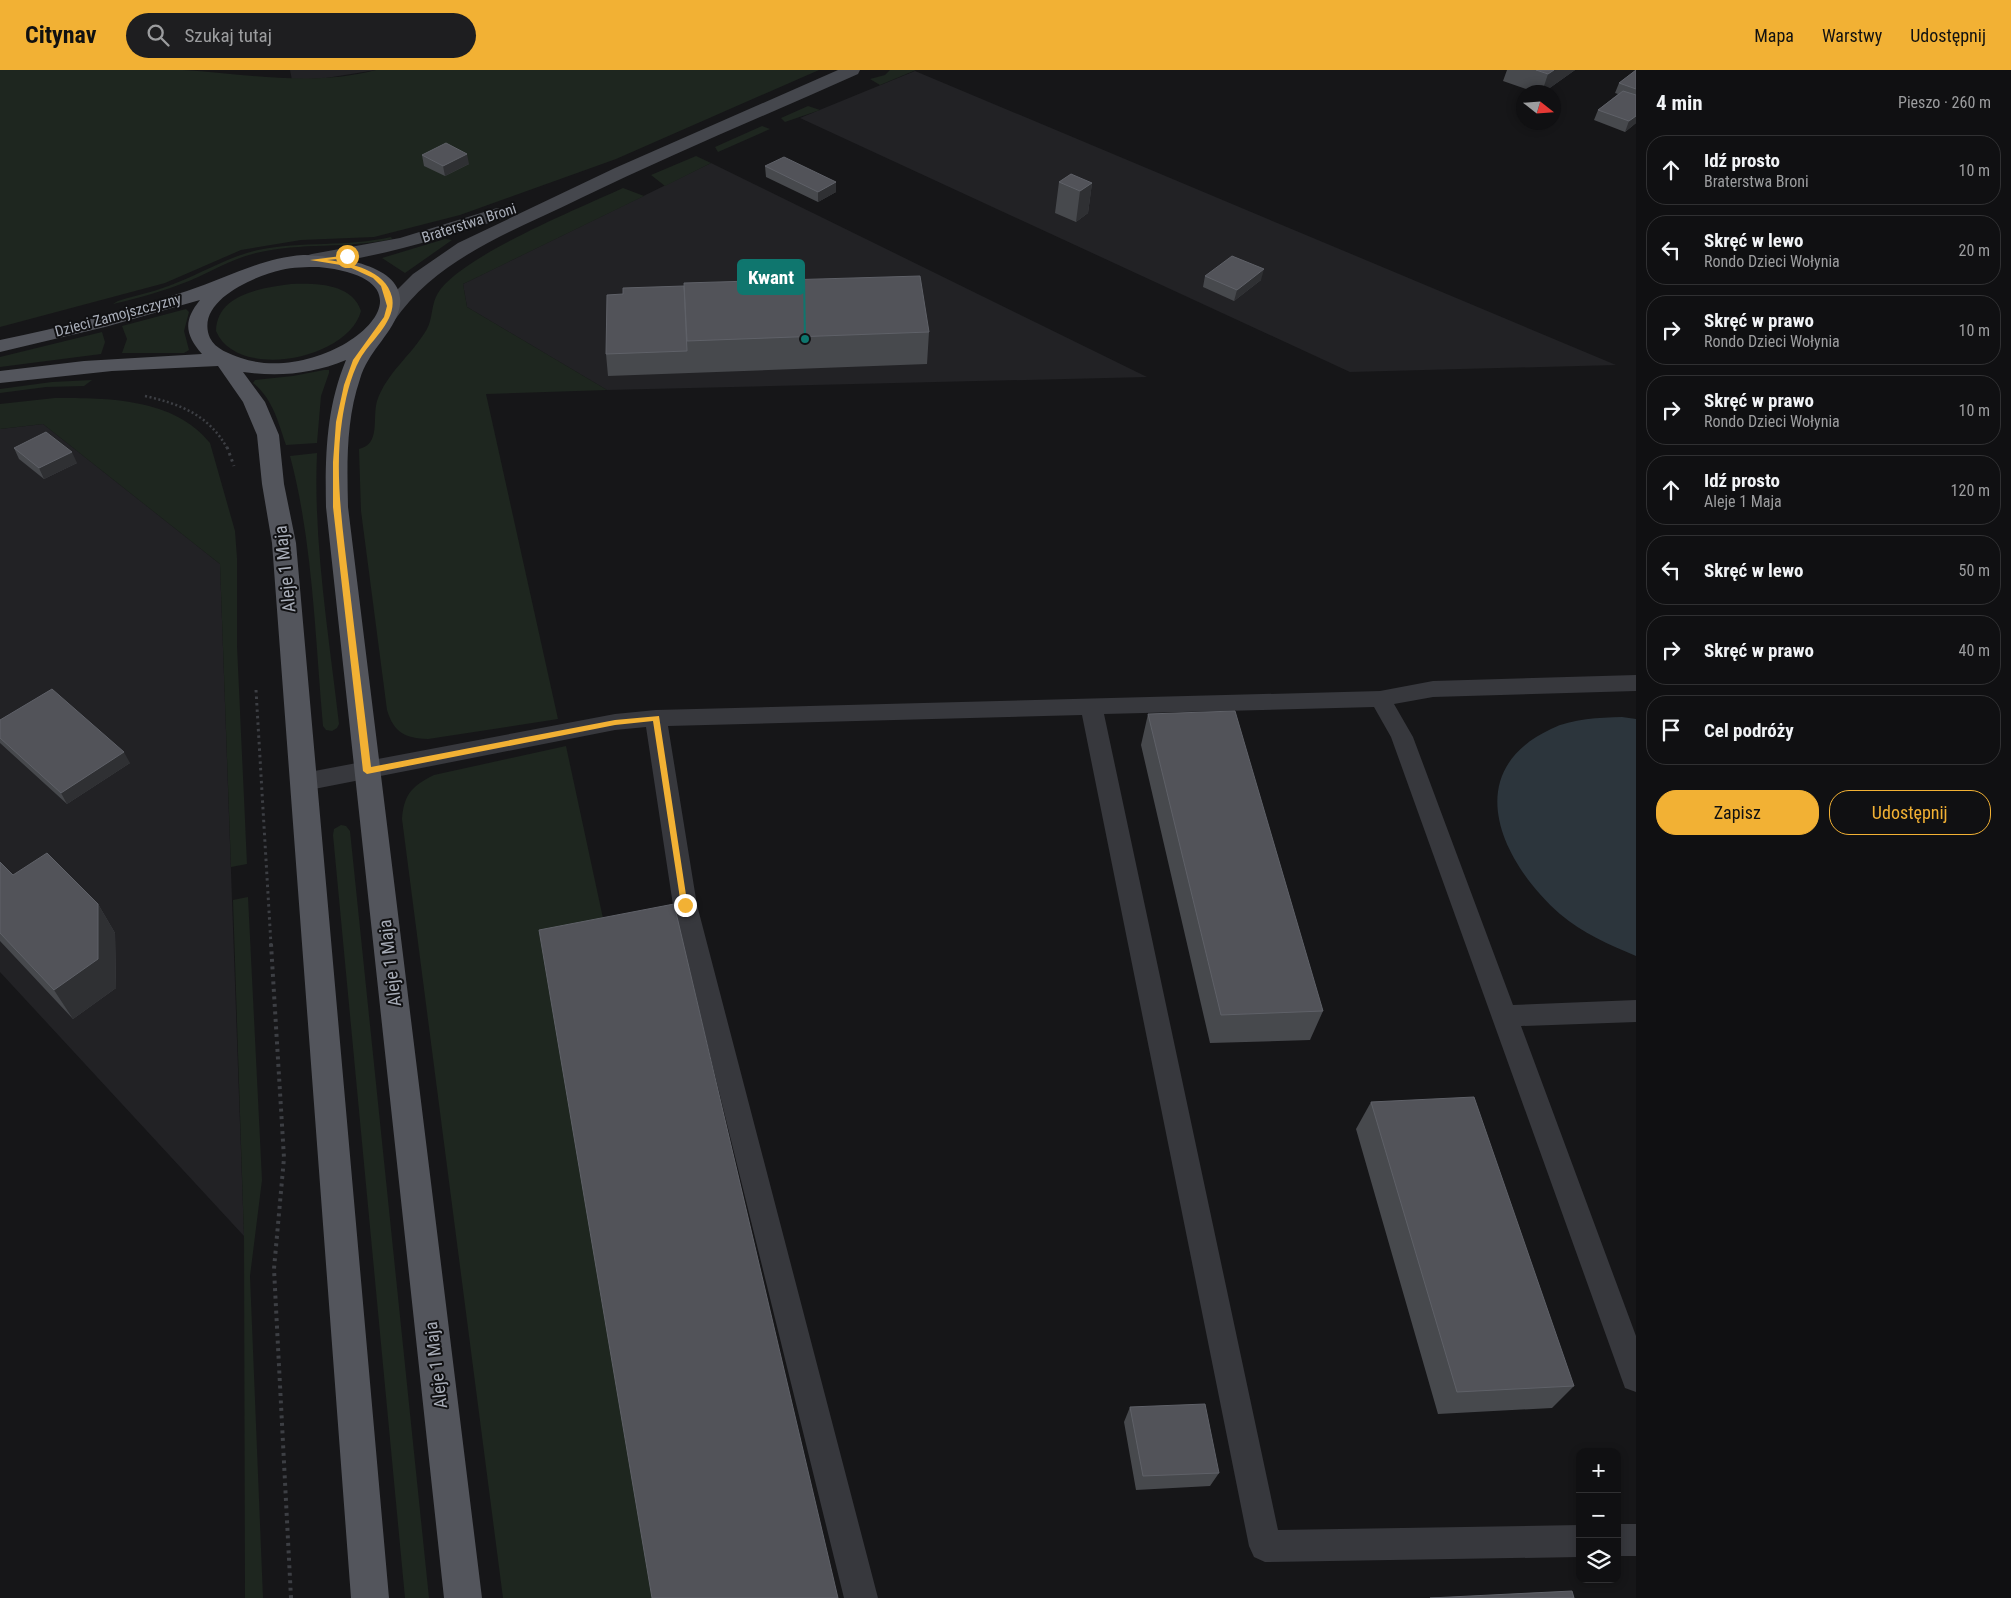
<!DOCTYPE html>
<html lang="pl">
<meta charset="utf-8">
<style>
:root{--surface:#101012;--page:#1e1e20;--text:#f1f3f6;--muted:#9c9d9f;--line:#303032;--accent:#f2b134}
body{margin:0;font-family:"Roboto Condensed",sans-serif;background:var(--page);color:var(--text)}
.controls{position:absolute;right:15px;bottom:15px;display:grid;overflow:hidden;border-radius:10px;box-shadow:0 2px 8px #0003}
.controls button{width:45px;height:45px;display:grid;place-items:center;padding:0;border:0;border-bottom:1px solid var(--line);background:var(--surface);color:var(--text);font:25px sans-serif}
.compass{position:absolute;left:1516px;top:15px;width:45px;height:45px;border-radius:50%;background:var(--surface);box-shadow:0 2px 8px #0003;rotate:107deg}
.stop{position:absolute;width:15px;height:15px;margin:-11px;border:4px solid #f2b134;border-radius:50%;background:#fff}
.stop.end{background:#f2b134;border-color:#fff;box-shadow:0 1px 5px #0008}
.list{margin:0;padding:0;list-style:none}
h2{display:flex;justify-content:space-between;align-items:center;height:65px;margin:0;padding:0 20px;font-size:21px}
h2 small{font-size:16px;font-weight:400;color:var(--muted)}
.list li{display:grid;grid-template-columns:32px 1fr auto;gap:15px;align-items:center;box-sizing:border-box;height:70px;margin:0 10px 10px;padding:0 10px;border:1px solid var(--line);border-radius:20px}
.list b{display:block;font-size:19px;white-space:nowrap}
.list p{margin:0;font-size:16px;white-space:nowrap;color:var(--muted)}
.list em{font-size:16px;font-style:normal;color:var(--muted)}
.actions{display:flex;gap:10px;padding:15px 20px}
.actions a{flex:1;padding:11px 0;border:1px solid var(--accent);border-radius:20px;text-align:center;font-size:18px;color:var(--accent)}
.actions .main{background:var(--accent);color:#111}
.icon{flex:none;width:28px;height:28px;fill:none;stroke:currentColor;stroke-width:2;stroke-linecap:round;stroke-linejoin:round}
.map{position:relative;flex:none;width:1636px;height:1528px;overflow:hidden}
header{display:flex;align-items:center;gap:30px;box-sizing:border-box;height:70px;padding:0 25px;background:var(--accent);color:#111}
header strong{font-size:24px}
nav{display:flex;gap:28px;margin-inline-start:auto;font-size:18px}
.search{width:350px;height:45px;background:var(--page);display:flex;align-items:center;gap:12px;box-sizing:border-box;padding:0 18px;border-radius:28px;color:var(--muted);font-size:19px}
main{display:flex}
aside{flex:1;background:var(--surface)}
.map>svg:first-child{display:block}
</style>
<header>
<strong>Citynav</strong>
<div class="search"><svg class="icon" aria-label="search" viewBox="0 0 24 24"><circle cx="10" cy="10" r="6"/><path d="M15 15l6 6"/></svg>Szukaj tutaj</div>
<nav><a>Mapa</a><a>Warstwy</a><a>Udostępnij</a></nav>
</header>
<main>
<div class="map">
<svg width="1636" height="1528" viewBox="0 0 1636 1528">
<rect width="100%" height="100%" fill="#161618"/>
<path fill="#222225" d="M290,0h86l-50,8 -34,2z
M915,1l701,294 -266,7 -550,-254z
M711,93l436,214 -540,13 -140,-83 -4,-23z
M43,354l177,140 24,672 -244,-264v-543z"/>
<path fill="#1e261f" d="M0,0c61,0 123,0 183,0 66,4 127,17 193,0h443l-203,89 -156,56 -86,22 -73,3 -60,10 -76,33 -165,44z
M890,0h26l-36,15 -10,-6 15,-4z
M808,36l12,4 -35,12 -4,-4z
M762,56l8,3 -52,23 -3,-5z
M696,86l15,7 -46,23 -14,-11z
M623,118l21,8 -181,88 4,23 140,83 -121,4 72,325 -130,20c-23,-1 -34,-6 -41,-29l-26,-199 -2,-62c22,-5 13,-30 18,-48 10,-29 35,-46 50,-72 6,-11 4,-25 11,-36 23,-37 142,-85 185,-105z
M391,167l1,2c-45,10 -91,3 -136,14 -24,6 -44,18 -67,28 -25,10 -50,17 -76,23l5,-3c19,-6 40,-10 58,-18 28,-11 52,-26 82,-33 44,-9 89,-3 133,-13z
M445,169l7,1 -47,33 -23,-15z
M291,214c24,-1 61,-1 70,27 -13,49 -124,70 -145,20 1,-37 45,-43 75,-47z
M186,239l3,3 -5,19 5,19 -5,3h-62l5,-14 -5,-13z
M102,262l3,10 -4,12 -101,13v-10z
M324,300h5v3l-8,23 -4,47 -31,2c-8,-23 -13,-46 -33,-62l2,-3 38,-4z
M92,310l-8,6 -38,1 -46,6v-4l52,-7z
M55,328c53,0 119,0 155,45l25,88 2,27v88l10,218 -16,3 -11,-303 -177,-140 -43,5v-25z
M317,383c-4,88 12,183 22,271l-2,4 -5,3 -6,-1 -3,-4c-8,-89 -10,-184 -33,-270z
M566,676l183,852h-246l-101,-779c2,-25 10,-33 32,-44z
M341,755l5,1 4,5 79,767h-24l-72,-763 1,-6z
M248,827l14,283 -12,96 13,322h-18l-1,-362 -11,-336z"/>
<path fill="#2c353c" d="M1622,647l14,2v237c-26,-11 -54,-23 -76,-42 -59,-52 -101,-142 -9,-185 22,-11 48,-11 71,-12z"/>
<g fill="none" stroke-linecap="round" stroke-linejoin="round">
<path stroke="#3d3f44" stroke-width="2.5" stroke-dasharray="2 2.5" stroke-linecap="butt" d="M145,326c35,8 64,19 82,52"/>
<path stroke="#3d3f44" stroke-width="3" stroke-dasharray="2.5 4" stroke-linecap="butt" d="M227,377l7,19
M256,620l15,255"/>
<path stroke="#3d3f44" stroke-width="4" stroke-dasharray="3 4.5" stroke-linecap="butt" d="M271,874l13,214 -10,111 17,329"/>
<path fill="#37383d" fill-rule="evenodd" d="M1636,605v16l-203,6 -39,7 19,33 100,268 123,-5v22l-115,4 115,310v56l-11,-4 -4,-11 -230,-640 -17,-30 -270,7 174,816 302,-5v32l-315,5 -11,-5 -5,-11 -167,-831 -414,11 29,179 181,693h-34l-171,-693 -27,-178 -31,3 -311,61 -8,-3 -4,-6 4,-6 8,-3 311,-59 41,-4 724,-19 53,-10z
M1617,1454h19v32h-19z"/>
<path fill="#45474d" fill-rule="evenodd" d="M838,0h22l-2,4c-92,41 -186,80 -277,124 -67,33 -143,59 -187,123l-7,2 -7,-2 -3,-4 17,-24 19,-19 45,-31 157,-75z
M497,138l7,2 2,4 -2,4c-63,21 -126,39 -192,48l-7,-2 -3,-4 3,-4 7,-2 88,-16z"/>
<path fill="#53555c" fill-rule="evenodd" d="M303,185c30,1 112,9 95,58 -8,23 -30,39 -38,66 -14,41 -13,85 -12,128l134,1091h-38l-118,-1091c-1,-50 0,-99 20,-147 -34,14 -67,17 -103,12l22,30 14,33 5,49 12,59 93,1055h-38l-79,-1055 -10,-59 -5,-49 -14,-33 -25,-36 -106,5 -112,12v-12l84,-10 118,-7c-17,-20 -19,-33 -2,-54l-95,27 -105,25v-12c63,-13 126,-29 187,-49 39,-13 74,-33 116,-36zM319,197c139,14 9,121 -78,91 -11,-4 -26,-9 -31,-20 -16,-37 45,-62 71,-68 12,-3 25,-3 38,-3z"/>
</g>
<path fill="#47494d" d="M1507,0h68l-31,22h-9l-32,-11z
M1636,0v53l-11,9 -31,-12 4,-10 20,-16 -3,-1 4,-10z
M422,85l47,9 -24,12 -21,-10z
M765,96l71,16v10l-18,10 -52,-25z
M1059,112l33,1 -4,30 -12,9 -21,-9z
M1205,206l56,4 -27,21 -31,-14z
M623,224l306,38 -2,32 -319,12 -2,-22z
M14,378l63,15 -33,16 -25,-20z
M1148,644l175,297 -13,29 -100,3 -69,-298z
M0,650l130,43 -63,41 -67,-61z
M0,792l13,13 85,29 17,29 1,55 -43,31 -73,-78z
M1371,1032l203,284 -22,22 -114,6 -82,-285z
M1130,1337l89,66 -9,13 -74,4 -12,-68z"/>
<path fill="#2f3033" d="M1554,0h21l-31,22h-2l6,-18z
M1636,46v7l-11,9 4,-11z
M467,84l2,10 -24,12 -2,-10z
M836,112v10l-18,10v-10z
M1092,113l-4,30 -12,9 4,-31z
M1264,199l-3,11 -27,21 3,-11z
M72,382l5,11 -33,16 -5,-11z
M124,682l6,11 -63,41 -6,-11z
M98,834l17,29 1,55 -43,31 -19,-29z"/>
<path fill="#525359" stroke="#5f6168" d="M1536,0h18l-6,4z
M1636,0v19l-17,-6z
M1623,21l13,4v21l-7,5 -31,-11z
M446,73l21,11 -24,12 -21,-11z
M784,87l52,25 -18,10 -53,-26z
M1071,104l21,9 -12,8 -21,-9z
M1232,186l32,13 -27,21 -32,-14z
M920,206l9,56 -242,9 -3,-58z
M684,216l3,65 -81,3 1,-59 16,-1v-6z
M46,362l26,20 -33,16 -25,-20z
M52,619l72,63 -63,41 -61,-55v-18z
M1235,641l88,300 -102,4 -73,-301z
M47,783l51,51v55l-44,31 -54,-57v-71l13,13z
M674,834l164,694h-186l-113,-668z
M1474,1027l100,289 -117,6 -86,-290z
M1205,1334l14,69 -76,3 -13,-69z
M1572,1521l2,7h-144z"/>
<path fill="#f2b134" d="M349,185l-2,3 -20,2c23,3 59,10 65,37 5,24 -21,43 -32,62 -10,18 -15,42 -18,62 -8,53 1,109 7,162 7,61 15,123 22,184l244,-47 44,-4 29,192 -3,1 -4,-4 -28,-184 -38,4 -248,49 -4,-3 -30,-264v-45l3,-40 8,-37 9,-25 31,-43 3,-11 -6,-20 -8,-8 -26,-12 -37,-6z"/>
<g text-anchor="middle" stroke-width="4" stroke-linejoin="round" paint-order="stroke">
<g font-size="15" fill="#a8adb8" stroke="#111113">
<text transform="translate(469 153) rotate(-18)" y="5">Braterstwa Broni</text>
<text transform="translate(118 245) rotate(-15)" y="5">Dzieci Zamojszczyzny</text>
</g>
<g font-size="18" fill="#a8adb8" stroke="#111113">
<text transform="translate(285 499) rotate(-96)" y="6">Aleje 1 Maja</text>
<text transform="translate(390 893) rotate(-97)" y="6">Aleje 1 Maja</text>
<text transform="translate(436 1295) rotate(-97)" y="6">Aleje 1 Maja</text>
</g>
</g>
<path fill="none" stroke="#0f766e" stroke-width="2" d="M805 269L804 207"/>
<circle fill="#0f766e" stroke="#111113" stroke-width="2" cx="805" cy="269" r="5"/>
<rect fill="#0f766e" stroke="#0f766e" stroke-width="2" x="738" y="190" width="66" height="34" rx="5"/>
<g font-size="19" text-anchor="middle" font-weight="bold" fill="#fff">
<text x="771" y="214">Kwant</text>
</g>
</svg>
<div class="controls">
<button>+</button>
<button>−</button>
<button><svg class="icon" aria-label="layers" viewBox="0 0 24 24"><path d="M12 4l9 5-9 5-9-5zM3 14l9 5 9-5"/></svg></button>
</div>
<svg class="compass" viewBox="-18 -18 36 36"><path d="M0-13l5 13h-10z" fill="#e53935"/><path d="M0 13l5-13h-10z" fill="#9c9d9f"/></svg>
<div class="stop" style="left:347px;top:186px"></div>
<div class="stop end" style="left:685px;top:835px"></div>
</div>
<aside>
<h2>4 min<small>Pieszo · 260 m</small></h2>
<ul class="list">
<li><svg class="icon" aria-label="ahead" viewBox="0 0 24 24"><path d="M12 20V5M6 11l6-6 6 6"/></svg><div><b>Idź prosto</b><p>Braterstwa Broni</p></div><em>10 m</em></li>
<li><svg class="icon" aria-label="left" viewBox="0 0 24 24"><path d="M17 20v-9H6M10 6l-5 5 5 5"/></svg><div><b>Skręć w lewo</b><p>Rondo Dzieci Wołynia</p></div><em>20 m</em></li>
<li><svg class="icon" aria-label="right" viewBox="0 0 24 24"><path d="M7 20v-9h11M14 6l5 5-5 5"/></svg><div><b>Skręć w prawo</b><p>Rondo Dzieci Wołynia</p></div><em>10 m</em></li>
<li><svg class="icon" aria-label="right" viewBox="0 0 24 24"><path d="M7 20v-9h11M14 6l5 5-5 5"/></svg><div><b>Skręć w prawo</b><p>Rondo Dzieci Wołynia</p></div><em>10 m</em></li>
<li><svg class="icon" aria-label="ahead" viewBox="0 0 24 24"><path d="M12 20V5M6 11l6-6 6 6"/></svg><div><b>Idź prosto</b><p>Aleje 1 Maja</p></div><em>120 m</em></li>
<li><svg class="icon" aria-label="left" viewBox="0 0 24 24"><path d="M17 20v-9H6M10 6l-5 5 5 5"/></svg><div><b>Skręć w lewo</b></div><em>50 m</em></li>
<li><svg class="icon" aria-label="right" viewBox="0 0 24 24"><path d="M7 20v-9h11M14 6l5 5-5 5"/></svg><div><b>Skręć w prawo</b></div><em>40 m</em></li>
<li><svg class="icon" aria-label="arrive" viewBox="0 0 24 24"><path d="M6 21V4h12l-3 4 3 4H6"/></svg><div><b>Cel podróży</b></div></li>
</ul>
<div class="actions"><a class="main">Zapisz</a><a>Udostępnij</a></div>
</aside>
</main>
